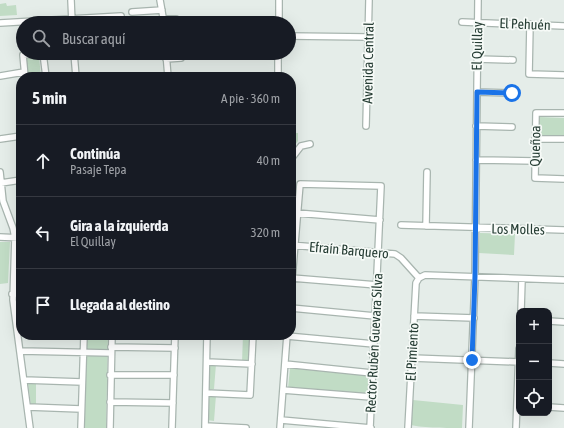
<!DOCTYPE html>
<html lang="es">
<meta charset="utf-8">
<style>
:root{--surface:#171b24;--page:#242831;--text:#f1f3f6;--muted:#9ea1a6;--line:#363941}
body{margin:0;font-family:"Asap Condensed",sans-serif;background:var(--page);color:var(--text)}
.controls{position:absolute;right:12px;bottom:12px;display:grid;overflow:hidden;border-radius:8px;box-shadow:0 4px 16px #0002}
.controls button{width:36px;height:36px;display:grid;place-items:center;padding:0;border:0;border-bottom:1px solid var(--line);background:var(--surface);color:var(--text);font:20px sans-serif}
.stop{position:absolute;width:12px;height:12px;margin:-9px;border:3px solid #1a73e8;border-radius:50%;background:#fff}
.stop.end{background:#1a73e8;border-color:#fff;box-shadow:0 1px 4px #0008}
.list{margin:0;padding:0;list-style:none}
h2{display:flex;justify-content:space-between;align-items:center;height:52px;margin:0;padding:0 16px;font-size:17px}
h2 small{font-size:13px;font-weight:400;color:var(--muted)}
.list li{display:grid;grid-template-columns:26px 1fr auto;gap:12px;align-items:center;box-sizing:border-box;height:72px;padding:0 16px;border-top:1px solid var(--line)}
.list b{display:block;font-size:15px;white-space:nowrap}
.list p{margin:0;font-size:13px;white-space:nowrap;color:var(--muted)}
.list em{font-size:13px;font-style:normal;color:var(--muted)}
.icon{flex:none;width:22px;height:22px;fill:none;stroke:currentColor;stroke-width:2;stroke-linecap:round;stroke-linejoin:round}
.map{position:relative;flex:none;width:564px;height:428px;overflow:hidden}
.search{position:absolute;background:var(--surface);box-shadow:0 4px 16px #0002;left:16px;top:16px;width:280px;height:44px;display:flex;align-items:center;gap:10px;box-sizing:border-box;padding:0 14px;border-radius:22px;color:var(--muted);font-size:15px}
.panel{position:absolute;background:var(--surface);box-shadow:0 4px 16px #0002;left:16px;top:72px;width:280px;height:268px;border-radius:16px}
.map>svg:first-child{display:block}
</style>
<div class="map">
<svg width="564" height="428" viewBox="0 0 564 428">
<rect width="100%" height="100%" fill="#e5ede9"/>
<path fill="#c1dcc5" d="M6,3l1,3 9,-1 1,10 -17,1v-12z
M39,56l2,21h-14l-2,-20z
M539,117l25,1v17h-25z
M291,133h7v8l-7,9z
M480,233l35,1 -1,21 -35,-2z
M0,242h10l-2,41 -8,1z
M16,297h5v22h-1z
M86,335h22l-2,93h-23z
M243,335h9l-1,28 -9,-1z
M209,364h7l-2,25 -7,1z
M290,368l79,8 -1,18 -80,-6z
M28,383h8v23l-5,-1z
M208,395h8l-2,26 -7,-1z
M413,400l50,5 -1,23c-13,0 -39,0 -51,-3z"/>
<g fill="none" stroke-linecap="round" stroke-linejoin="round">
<defs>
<path id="street" d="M71,0l1,23
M160,0l4,23
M132,12l30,-2
M163,19h13
M462,22l102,4
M0,23l121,-7
M279,23v-23
M530,24l-1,50 35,1
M289,36l79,1
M74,53l2,24
M166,53l2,24
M166,59l15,-1
M477,59l36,1
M0,76l24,-4
M25,77l-2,-22 20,-2 3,24
M278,77v-24
M477,92l35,1
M564,113h-28l-1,65 29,1
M366,126l3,-126
M476,126l36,1
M0,139l21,-3
M535,139h29
M291,159l10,-13 9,-2
M476,160l59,1
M0,172l3,29 10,27 2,10 -2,62 17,128
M1,183l20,-3
M297,213l83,7
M401,225l163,5
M426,226l1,-54
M0,237l21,1
M291,245l104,9 6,4 18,20
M292,278l85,7
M419,278l6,-3 139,5
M291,291l9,-107 81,2 -11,242
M12,294h9
M291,308l84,8
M521,311l1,-32
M414,316l60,2
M549,321l15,1
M287,336l87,8
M111,347l64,1
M21,351l90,2
M412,358l107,4
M207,362l45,2
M549,363l15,1
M285,364l87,9
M110,375h64
M24,380l58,2
M283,390l88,7
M206,393l44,2 3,-60
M110,402l63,1
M28,407l53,2
M549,407l15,1
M281,420l90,8
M205,426l41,2
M81,428l3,-93
M110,428l2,-93
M172,428l3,-93
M205,428l2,-93
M280,428l7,-93
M408,428l8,-145 3,-5
M469,428l6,-152 3,-276
M516,428l3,-79"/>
</defs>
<use href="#street" stroke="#a8b5af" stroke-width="8"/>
<use href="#street" stroke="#fff" stroke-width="5.5"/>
</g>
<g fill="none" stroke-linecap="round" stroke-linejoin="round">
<path stroke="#1a73e8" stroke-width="5" d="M472,360l3,-84 2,-184 35,1"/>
</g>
<g text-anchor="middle" stroke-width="3.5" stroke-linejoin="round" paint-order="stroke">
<g font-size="14" fill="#263d34" stroke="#f6faf7">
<text transform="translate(525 24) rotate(2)" y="5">El Pehuén</text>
<text transform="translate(477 46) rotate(-89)" y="5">El Quillay</text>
<text transform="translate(368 63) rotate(-89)" y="5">Avenida Central</text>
<text transform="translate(535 146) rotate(-89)" y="5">Queñoa</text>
<text transform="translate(518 229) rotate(1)" y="5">Los Molles</text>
<text transform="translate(349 250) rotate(5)" y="5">Efraín Barquero</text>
<text transform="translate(374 343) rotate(-87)" y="5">Rector Rubén Guevara Silva</text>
<text transform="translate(412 352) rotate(-87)" y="5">El Pimiento</text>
</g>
</g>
</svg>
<div class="controls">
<button>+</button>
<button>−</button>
<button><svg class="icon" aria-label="locate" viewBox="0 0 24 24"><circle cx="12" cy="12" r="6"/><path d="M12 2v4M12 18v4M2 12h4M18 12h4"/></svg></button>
</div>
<div class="stop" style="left:512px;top:93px"></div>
<div class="stop end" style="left:472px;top:360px"></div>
<div class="search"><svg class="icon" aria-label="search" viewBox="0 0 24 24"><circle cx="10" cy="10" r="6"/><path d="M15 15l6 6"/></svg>Buscar aquí</div>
<section class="panel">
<h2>5 min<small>A pie · 360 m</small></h2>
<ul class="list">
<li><svg class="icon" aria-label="ahead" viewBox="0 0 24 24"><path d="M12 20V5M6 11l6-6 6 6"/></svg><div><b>Continúa</b><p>Pasaje Tepa</p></div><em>40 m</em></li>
<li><svg class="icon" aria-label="left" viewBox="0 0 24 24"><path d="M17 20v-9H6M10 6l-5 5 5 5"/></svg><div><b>Gira a la izquierda</b><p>El Quillay</p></div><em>320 m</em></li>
<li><svg class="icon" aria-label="arrive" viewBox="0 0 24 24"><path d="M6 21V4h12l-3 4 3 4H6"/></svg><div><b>Llegada al destino</b></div></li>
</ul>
</section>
</div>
